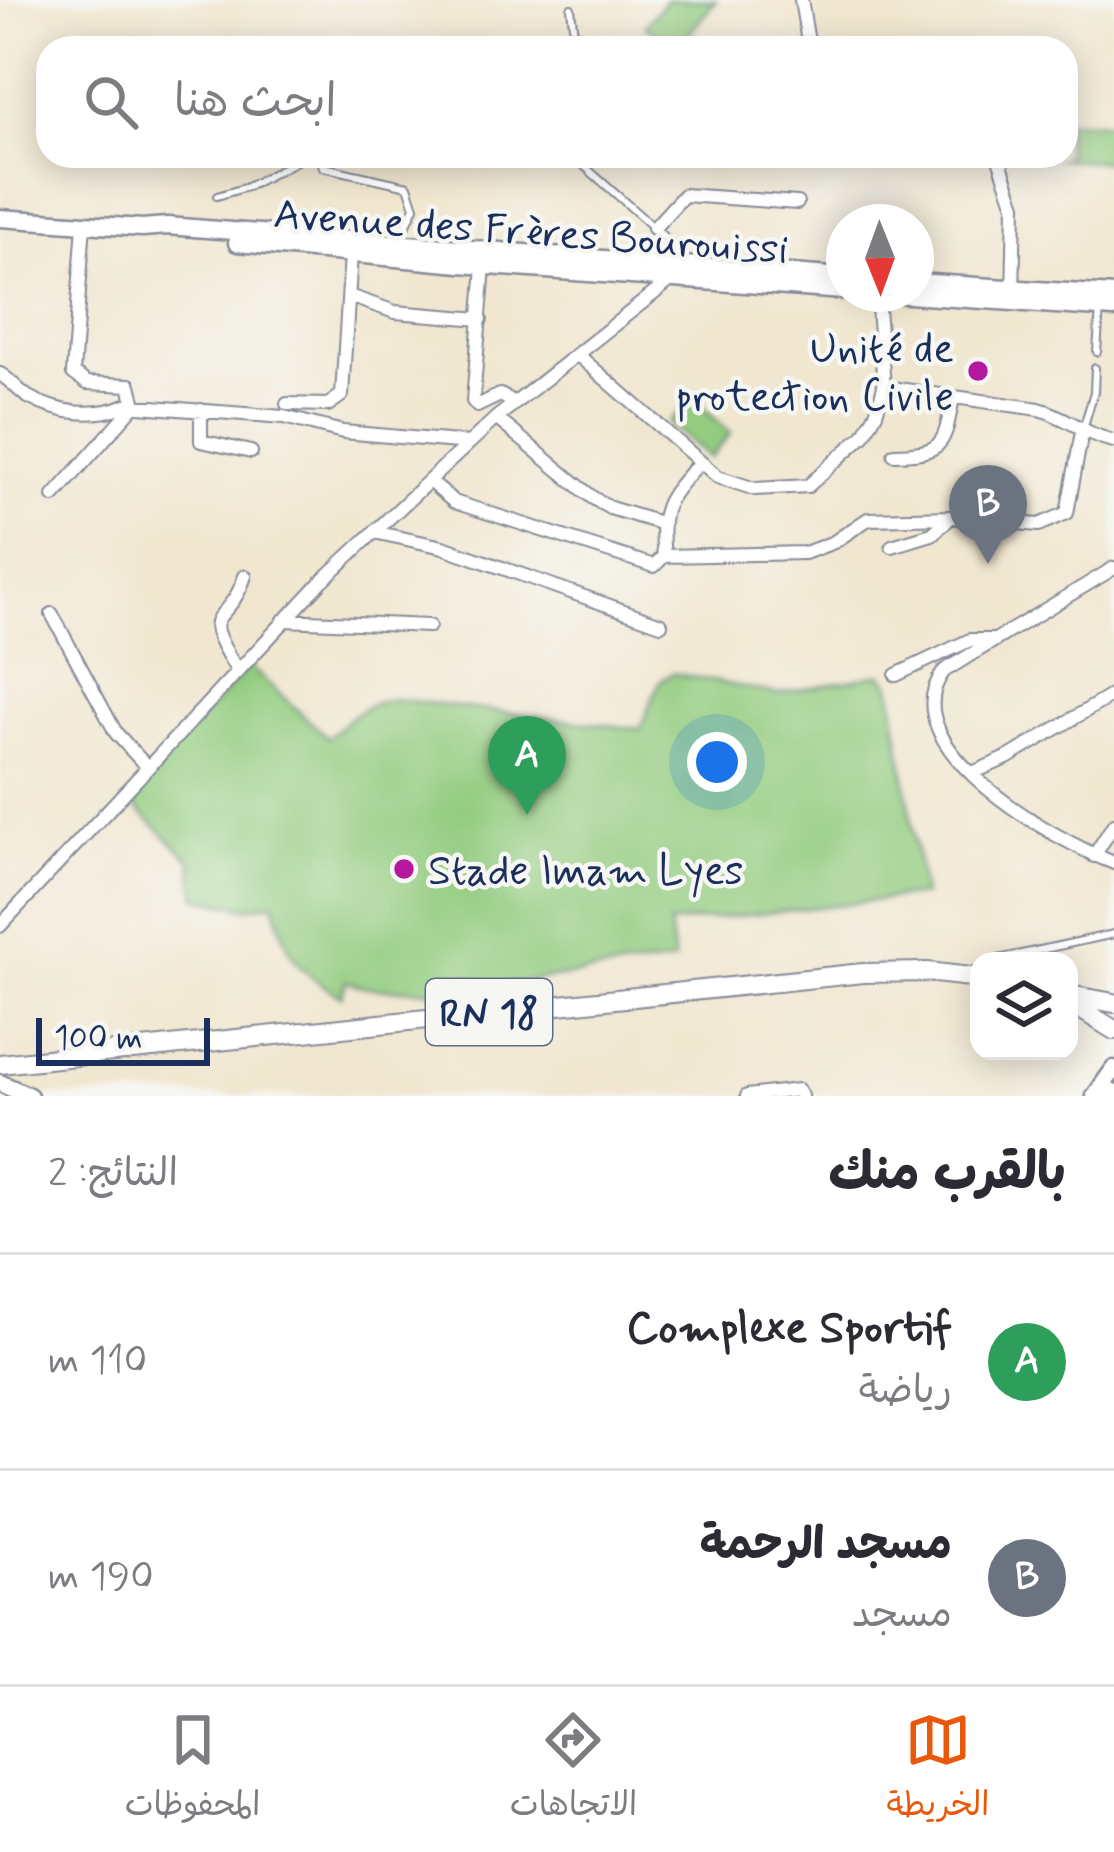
<!DOCTYPE html>
<html lang="ar">
<meta charset="utf-8">
<style>
:root{--surface:#fff;--page:#f2f2f3;--text:#2b2b33;--muted:#7c7c81;--line:#e1e1e2;--accent:#ea580c}
body{margin:0;font-family:Mynerve,"Playpen Sans Arabic",sans-serif;background:var(--page);color:var(--text);direction:rtl}
.controls{position:absolute;right:36px;bottom:36px;display:grid;overflow:hidden;border-radius:24px;box-shadow:0 6px 30px #0003}
.controls button{width:108px;height:108px;display:grid;place-items:center;padding:0;border:0;border-bottom:3px solid var(--line);background:var(--surface);color:var(--text);font:60px sans-serif}
.compass{position:absolute;left:826px;top:204px;width:108px;height:108px;border-radius:50%;background:var(--surface);box-shadow:0 6px 30px #0003;rotate:179deg}
.scale{position:absolute;left:36px;bottom:30px;width:174px;box-sizing:border-box;padding-left:12px;border:6px solid #1b2f5e;border-top:0;font-size:33px;line-height:42px;white-space:nowrap;color:#1b2f5e;-webkit-text-stroke:9px #f6f6f2;paint-order:stroke}
.you{position:absolute;left:717px;top:762px;width:42px;height:42px;margin:-30px;border:9px solid #fff;border-radius:50%;background:#1a73e8;box-shadow:0 0 0 18px #1a73e833}
.badge{display:grid;place-items:center;width:78px;height:78px;border-radius:50%;background:var(--accent);color:#fff;font-size:39px;font-weight:700}
.pin{position:absolute;translate:-50% -99px;filter:drop-shadow(0 3px 6px #0008)}
.pin::after{content:'';position:absolute;top:63px;width:42px;height:36px;background:inherit;clip-path:polygon(0 0,100% 0,50% 100%)}
.list{margin:0;padding:0;list-style:none}
h2{display:flex;justify-content:space-between;align-items:center;height:156px;margin:0;padding:0 48px;font-size:51px}
h2 small{font-size:39px;font-weight:400;color:var(--muted)}
.list li{display:grid;grid-template-columns:78px 1fr auto;gap:36px;align-items:center;box-sizing:border-box;height:216px;padding:0 48px;border-top:3px solid var(--line)}
.list b{display:block;font-size:45px;white-space:nowrap}
.list p{margin:0;font-size:39px;white-space:nowrap;color:var(--muted)}
.list em{font-size:39px;font-style:normal;color:var(--muted)}
.icon{flex:none;width:66px;height:66px;fill:none;stroke:currentColor;stroke-width:2;stroke-linecap:round;stroke-linejoin:round}
.map{position:relative;flex:none;width:1114px;height:1096px;overflow:hidden;direction:ltr}
.search{position:absolute;background:var(--surface);box-shadow:0 6px 30px #0003;left:36px;right:36px;top:36px;height:132px;display:flex;align-items:center;gap:30px;box-sizing:border-box;padding:0 42px;border-radius:36px;color:var(--muted);font-size:45px}
.sheet{height:588px;background:var(--surface)}
nav{display:flex;justify-content:space-around;align-items:center;box-sizing:border-box;height:168px;border-top:3px solid var(--line);background:var(--surface);font-size:33px;color:var(--muted)}
nav a{display:grid;justify-items:center;gap:6px}
nav .on{color:var(--accent)}
.map>svg:first-child{display:block}
</style>
<div class="map">
<svg width="1114" height="1096" viewBox="0 0 1114 1096">
<rect width="100%" height="100%" fill="#f6f6f2"/>
<filter id="ink" filterUnits="userSpaceOnUse"><feTurbulence type="fractalNoise" baseFrequency=".00833" numOctaves="2"/><feDisplacementMap in="SourceGraphic" scale="24" xChannelSelector="R" yChannelSelector="G"/><feConvolveMatrix kernelMatrix="1 2 1 2 8 2 1 2 1" color-interpolation-filters="sRGB"/></filter>
<filter id="wash" filterUnits="userSpaceOnUse"><feTurbulence type="fractalNoise" baseFrequency=".004" numOctaves="4" result="noise"/><feDisplacementMap in="SourceGraphic" scale="48" xChannelSelector="R" yChannelSelector="G"/><feGaussianBlur stdDeviation="2.7" result="paint"/><feColorMatrix in="noise" values="0 0 0 0 0 0 0 0 0 0 0 0 0 0 0 0 0 1.4 0 .05"/><feComposite in="paint" operator="in"/></filter>
<g filter="url(#wash)">
<rect width="100%" height="100%" fill="#f1e7d0"/>
<path fill="#93cc7f" stroke="#577e6e" stroke-width="3" d="M666,0h50l-39,48 -32,-22z
M1066,121l48,2v39l-54,-3 6,-3z
M691,398l40,35 -21,25 -41,-35z
M249,666l79,72c22,-21 36,-35 66,-39l246,30 20,-48 13,-8 104,21 105,-20 9,11 32,210 -254,29 5,38 -229,30c-34,-7 -66,3 -98,-11l-6,15c-48,-26 -54,-44 -67,-94l-28,6 -49,-11 -6,-37 -64,-61z"/>
</g>
<g filter="url(#ink)">
<g fill="none" stroke-linecap="round" stroke-linejoin="round">
<defs>
<path id="lane" d="M570,48l4,-13 -3,-27
M319,156l4,11 85,19 7,21 -16,34
M573,156l107,95 4,5 -5,8
M217,196l30,-9 59,-31
M1097,352l3,-44
M1083,429l11,-37 1,-24
M989,961l125,-27"/>
<path id="street" d="M801,0l8,48
M998,156l17,49 -2,91
M654,228l30,-33 113,8
M484,266l-11,135 4,5 23,-11 16,8
M349,296l46,16 86,7
M579,356l139,121 37,12 53,-3 56,-51 12,-22 8,-26 -7,-93
M0,374c12,7 19,18 30,24 30,16 65,20 96,7l158,12 59,15 126,11
M884,387l155,22c27,7 46,26 75,32
M287,404l41,1 14,-10 9,-141
M201,410v31l50,11
M496,418l97,80 17,10 50,15
M894,454c51,-1 50,-9 59,-57
M429,481l25,21 200,64 10,-10c-6,-50 3,-57 36,-94
M54,496l81,-91 -5,-20 -43,-2 -14,-10 11,-149
M374,532l69,15 218,77
M892,546l40,-12 17,-15
M664,556l141,-3 29,-11 34,-23 83,-2 88,8 28,-12 15,-81
M1114,568l-170,103c-57,76 114,171 170,192
M52,614l64,119 31,34
M284,620l145,6
M237,670c-42,-67 -10,-39 8,-94
M896,675l74,-35h24
M972,773l35,-15 107,-64
M1094,856l20,-32
M0,926l322,-345 174,-163 180,-142
M747,1096l51,-6 3,6"/>
<path id="secondary" d="M0,218l142,10 25,-2 677,51
M237,243l223,21 384,27
M916,282l198,13
M894,294l220,15
M0,1083l29,13
M1095,1096l19,-27
M1112,1096l2,-3"/>
<path id="primary" d="M1069,995l45,8
M1073,996l9,14 32,20
M0,1064l863,-91 64,-1 52,6"/>
</defs>
<use href="#lane" stroke="#868b97" stroke-width="10"/>
<use href="#street" stroke="#868b97" stroke-width="16"/>
<use href="#secondary" stroke="#868b97" stroke-width="21"/>
<use href="#primary" stroke="#868b97" stroke-width="22"/>
<use href="#lane" stroke="#fff" stroke-width="6"/>
<use href="#street" stroke="#fff" stroke-width="12"/>
<use href="#secondary" stroke="#fff" stroke-width="16"/>
<use href="#primary" stroke="#fff" stroke-width="18"/>
</g>
</g>
<g fill="#b5179e" stroke="#f6f6f2" stroke-width="4.5">
<circle cx="978" cy="371" r="12"/>
<circle cx="404" cy="869" r="12"/>
</g>
<g text-anchor="middle" stroke-width="9" stroke-linejoin="round" paint-order="stroke">
<rect fill="#f6f6f2" stroke="#5d6b8a" stroke-width="3" x="426" y="979" width="126" height="66" rx="9"/>
<g font-size="39" font-weight="bold" fill="#1b2f5e">
<text x="489" y="1026">RN 18</text>
</g>
<g font-size="42" fill="#1b2f5e" stroke="#f6f6f2">
<text transform="translate(531 230) rotate(4)" y="15">Avenue des Frères Bourouissi</text>
</g>
<g font-size="42" fill="#1b2f5e" stroke="#f6f6f2" text-anchor="end">
<text x="954" y="362">Unité de<tspan x="954" dy="48">protection Civile</tspan></text>
<text x="428" y="884" text-anchor="start">Stade Imam Lyes</text>
</g>
</g>
</svg>
<div class="controls">
<button><svg class="icon" aria-label="layers" viewBox="0 0 24 24"><path d="M12 4l9 5-9 5-9-5zM3 14l9 5 9-5"/></svg></button>
</div>
<svg class="compass" viewBox="-18 -18 36 36"><path d="M0-13l5 13h-10z" fill="#e53935"/><path d="M0 13l5-13h-10z" fill="#7c7c81"/></svg>
<div class="scale">100 m</div>
<div class="you"></div>
<div class="pin badge" style="left:527px;top:815px;background:#2e9e5b">A</div>
<div class="pin badge" style="left:988px;top:564px;background:#6b7280">B</div>
<div class="search"><svg class="icon" aria-label="search" viewBox="0 0 24 24"><circle cx="10" cy="10" r="6"/><path d="M15 15l6 6"/></svg>ابحث هنا</div>
</div>
<section class="sheet">
<h2>بالقرب منك<small>النتائج: 2</small></h2>
<ul class="list">
<li><span class="badge" style="background:#2e9e5b">A</span><div><b>Complexe Sportif</b><p>رياضة</p></div><em>110 m</em></li>
<li><span class="badge" style="background:#6b7280">B</span><div><b>مسجد الرحمة</b><p>مسجد</p></div><em>190 m</em></li>
</ul>
</section>
<nav>
<a class="on"><svg class="icon" aria-label="map" viewBox="0 0 24 24"><path d="M3 6l6-2 6 2 6-2v14l-6 2-6-2-6 2zM9 4v14M15 6v14"/></svg>الخريطة</a>
<a><svg class="icon" aria-label="directions" viewBox="0 0 24 24"><path d="M12 3l9 9-9 9-9-9zM9 14v-3h6M13 9l2 2-2 2"/></svg>الاتجاهات</a>
<a><svg class="icon" aria-label="saved" viewBox="0 0 24 24"><path d="M7 4h10v16l-5-4-5 4z"/></svg>المحفوظات</a>
</nav>
